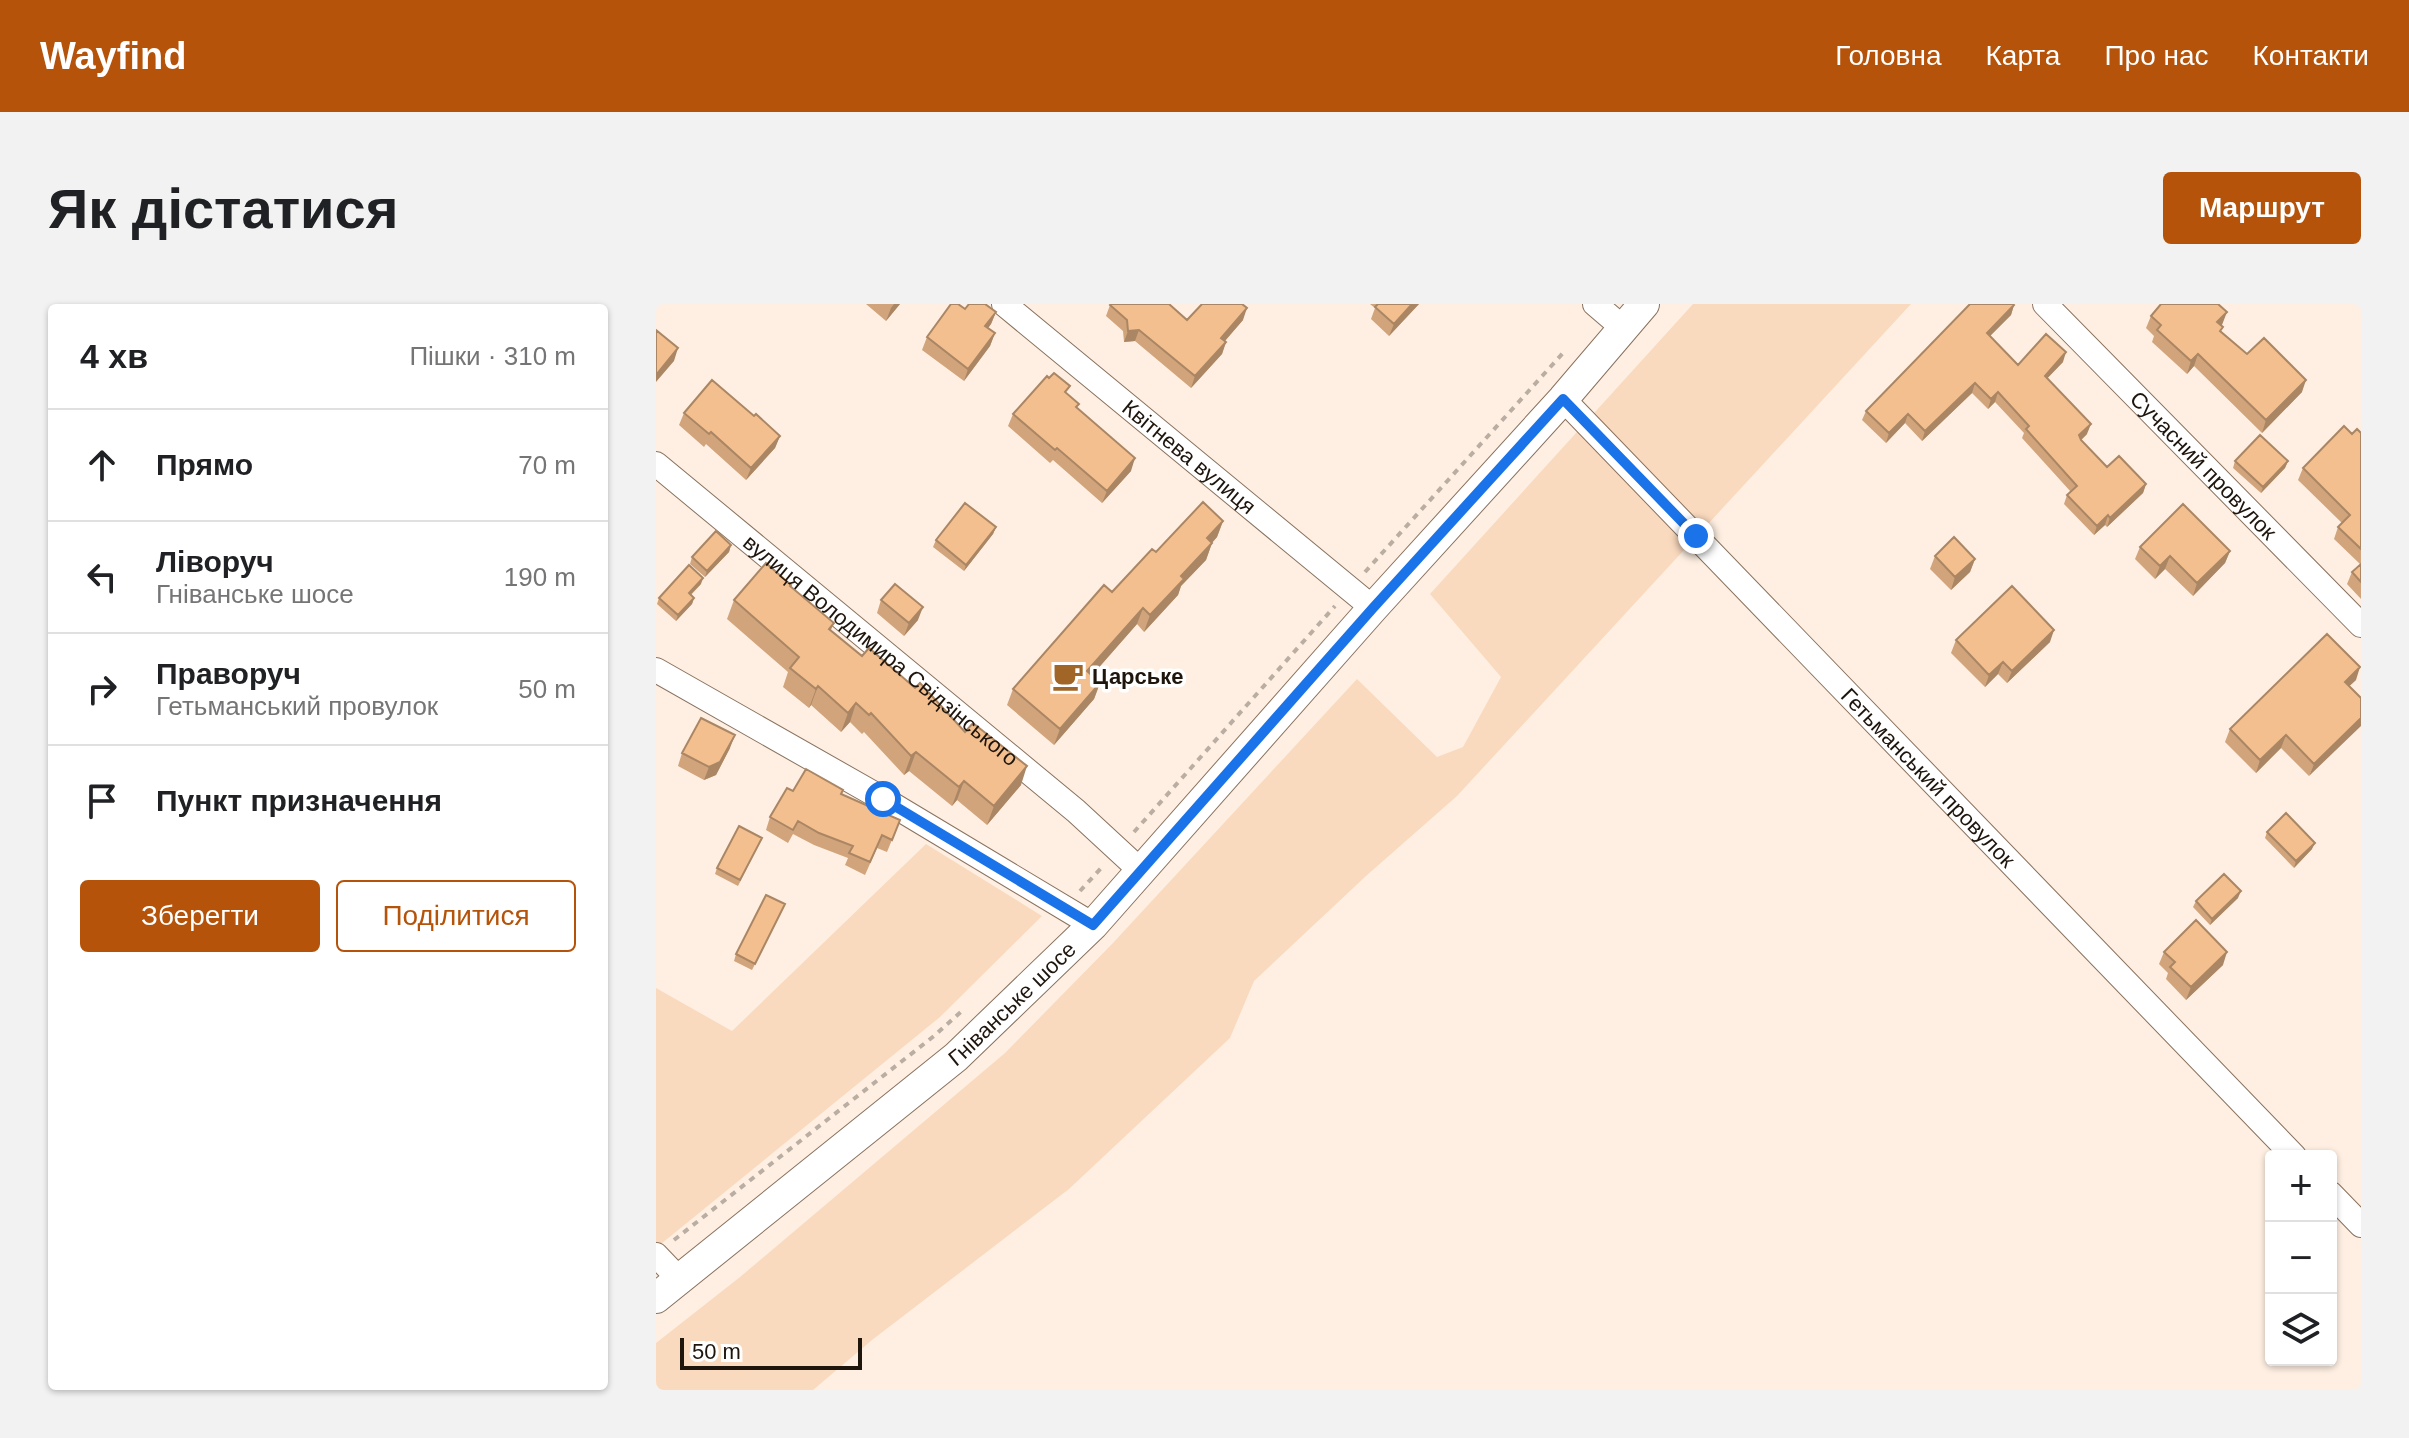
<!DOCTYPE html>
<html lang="uk">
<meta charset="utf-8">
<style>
:root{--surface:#fff;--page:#f2f2f2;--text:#202124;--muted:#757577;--line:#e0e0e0;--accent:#b45309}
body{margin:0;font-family:Helvetica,sans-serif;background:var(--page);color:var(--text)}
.controls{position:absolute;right:24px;bottom:24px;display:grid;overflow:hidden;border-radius:8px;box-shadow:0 2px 6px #0004}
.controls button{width:72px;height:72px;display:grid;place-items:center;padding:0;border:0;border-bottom:2px solid var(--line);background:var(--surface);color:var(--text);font:40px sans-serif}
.scale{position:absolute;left:24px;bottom:20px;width:182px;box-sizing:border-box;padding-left:8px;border:4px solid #1e150d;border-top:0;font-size:22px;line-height:28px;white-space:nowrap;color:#1e150d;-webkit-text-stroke:6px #fff;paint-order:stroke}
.stop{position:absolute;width:24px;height:24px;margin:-18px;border:6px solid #1a73e8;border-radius:50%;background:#fff}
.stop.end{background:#1a73e8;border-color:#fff;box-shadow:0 2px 8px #0008}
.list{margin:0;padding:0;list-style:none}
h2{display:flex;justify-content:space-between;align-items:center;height:104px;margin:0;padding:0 32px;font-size:34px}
h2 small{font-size:26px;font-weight:400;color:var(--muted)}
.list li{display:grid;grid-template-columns:52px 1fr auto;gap:24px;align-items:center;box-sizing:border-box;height:112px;padding:0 32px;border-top:2px solid var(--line)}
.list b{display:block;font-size:30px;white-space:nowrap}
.list p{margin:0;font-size:26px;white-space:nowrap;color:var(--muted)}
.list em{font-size:26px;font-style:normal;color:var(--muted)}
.actions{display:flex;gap:16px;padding:24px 32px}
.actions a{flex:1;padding:18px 0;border:2px solid var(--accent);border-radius:8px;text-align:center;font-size:28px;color:var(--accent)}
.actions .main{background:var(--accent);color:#fff}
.icon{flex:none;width:44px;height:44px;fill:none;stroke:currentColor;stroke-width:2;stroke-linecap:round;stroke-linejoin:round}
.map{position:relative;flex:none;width:1705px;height:1086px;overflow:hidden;border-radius:8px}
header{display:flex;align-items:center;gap:48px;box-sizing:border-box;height:112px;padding:0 40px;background:var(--accent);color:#fff}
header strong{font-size:38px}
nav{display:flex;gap:44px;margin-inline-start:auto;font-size:28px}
.intro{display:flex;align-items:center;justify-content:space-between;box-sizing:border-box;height:192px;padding:0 48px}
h1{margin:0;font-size:56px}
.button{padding:20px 36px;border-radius:8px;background:var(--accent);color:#fff;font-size:28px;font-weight:700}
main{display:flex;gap:48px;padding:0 48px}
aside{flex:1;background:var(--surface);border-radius:8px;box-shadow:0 2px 6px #0004}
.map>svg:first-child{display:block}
</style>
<header>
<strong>Wayfind</strong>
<nav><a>Головна</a><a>Карта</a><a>Про нас</a><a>Контакти</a></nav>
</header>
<div class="intro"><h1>Як дістатися</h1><a class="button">Маршрут</a></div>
<main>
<aside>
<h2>4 хв<small>Пішки · 310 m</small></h2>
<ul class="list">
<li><svg class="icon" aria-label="ahead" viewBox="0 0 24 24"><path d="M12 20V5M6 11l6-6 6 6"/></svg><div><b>Прямо</b></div><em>70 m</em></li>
<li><svg class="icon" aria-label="left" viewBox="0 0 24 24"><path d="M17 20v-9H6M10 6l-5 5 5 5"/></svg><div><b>Ліворуч</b><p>Гніванське шосе</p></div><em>190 m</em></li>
<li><svg class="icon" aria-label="right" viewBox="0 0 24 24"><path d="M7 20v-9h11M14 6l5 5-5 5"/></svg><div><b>Праворуч</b><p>Гетьманський провулок</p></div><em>50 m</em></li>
<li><svg class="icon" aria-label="arrive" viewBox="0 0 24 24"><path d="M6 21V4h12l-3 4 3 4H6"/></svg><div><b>Пункт призначення</b></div></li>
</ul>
<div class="actions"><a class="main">Зберегти</a><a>Поділитися</a></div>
</aside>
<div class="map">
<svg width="1705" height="1086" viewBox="0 0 1705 1086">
<rect width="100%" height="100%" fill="#feefe2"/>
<path fill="#fadabe" d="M1037,0h218l-454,492 -91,80 -112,105 -24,57 -161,151 -197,151 -59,50h-157v-47l84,-66 265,-224 107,-109 245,-265 80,78 26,-10 38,-70 -71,-83z
M270,540l116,72 -102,101 -284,231v-260l76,43z"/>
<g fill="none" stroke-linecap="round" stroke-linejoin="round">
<defs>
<g id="minor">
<path id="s1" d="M348,0l369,304"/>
<path d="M939,0l28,24"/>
<path id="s2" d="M1389,0l316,321"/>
<path id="s3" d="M907,95l731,757"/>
<path id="s4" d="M0,160l420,347 65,60"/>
<path d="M0,366l227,129 210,126"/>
<path d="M1675,890l30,31"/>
<path d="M0,951l23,24"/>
</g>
<g id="major">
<path id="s5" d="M0,994l300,-241 137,-132 280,-317 190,-209 81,-95"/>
</g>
</defs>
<use href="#minor" stroke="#89725f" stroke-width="26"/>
<use href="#major" stroke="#89725f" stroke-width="32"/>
<path stroke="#baada2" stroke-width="4" stroke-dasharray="6 6" stroke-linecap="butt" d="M709,268l198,-219
M478,528l201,-226
M424,587l24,-26
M18,936l260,-204 28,-25"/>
<use href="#minor" stroke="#fff" stroke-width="24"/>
<use href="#major" stroke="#fff" stroke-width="30"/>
</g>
<path fill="#d1a47b" d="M210,0h34l-14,17z
M714,0h49l-30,32 -18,-17 4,-11z
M454,1l77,15h56l-18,21 1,1 -4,12 -31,34 -56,-47 -11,1 -1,-11 -17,-15z
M1358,1l-3,10 -21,21 28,29 45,-3 -16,16 40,56 -6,6 26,27 39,17 -3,9 -36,34 -2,-2 -11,10 -30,-31 3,-9 4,-3 -49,-54 2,-5 -29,-31 -7,7 -16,-16 -50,48 -17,-18 -19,20 -24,-23 4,-9z
M309,5l31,3 -5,12 -3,4 7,5 -5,13 -26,35 -42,-31 5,-13z
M1495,12l71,9 -1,7 26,22 55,38 -40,41 -68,-67 -7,8 -35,-32 2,-6 -8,-8z
M411,90l10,14 54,63 -29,32 -49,-43 -3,3 -42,-37 5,-12z
M28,109l70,3 26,20 -5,12 -29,32 -40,-36 -2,3 -25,-22z
M1705,129v166l-14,-15 5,-12 8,-8 -26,-25 4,-12 4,-4 -44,-43 5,-12 49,-34z
M1579,157h53l-3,7 -24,25 -28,-25z
M567,217l-6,16 -5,6 -6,17 -25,26 -3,9 -34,37 -7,-8 -45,51 8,8 -6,16 -40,46 -47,-40 6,-16 99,-97z
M340,223l-3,7 -29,37 -31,-24 3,-7z
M75,241l-2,7 -24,25 -15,-13 2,-7z
M1484,243l90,4 -5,12 -32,33 -28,-27 -10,10 -20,-20z
M1279,252l40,3 -5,13 -19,18 -21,-21z
M45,280l-10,11 3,3 -2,6 -16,17 -19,-17 2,-6z
M134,283l44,36 -3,7 31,26 53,32 50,44 56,53 -34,40 -30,-25 -5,6 -43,-35 -5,4 -40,-43 -2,2 -12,-12 -9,10 -30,-27 -2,3 -26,-21 5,-15 -61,-53 7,-19z
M225,296l37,20 -14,16 -27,-23z
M1300,336l94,2 -43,41 -9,-9 -13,13 -34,-34z
M1700,376l-7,6 -40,90 -28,-28 -25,25 -31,-31 5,-13z
M74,444l-14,27 -12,5 -26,-14 4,-13z
M137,487l48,3 59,26 -13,32 -10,-4 -12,27 -20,-10 3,-7 -34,-13 -21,-11 -5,9 -22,-13 4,-13z
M1611,528l45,17 -18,19 -29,-30z
M106,534l-24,48 -23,-12 2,-6z
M1582,594l-28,27 -17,-18 3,-6z
M126,607l-30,59 -18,-9 2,-7z
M1508,648l59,13 -37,35 -20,-21 2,-6 -9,-9z"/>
<path fill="#aa8664" d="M238,0h6l-14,17 5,-13z
M756,0h7l-30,32 5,-12z
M1358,1l-3,10 -28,28 4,-10z
M591,4l-4,12 -26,30 4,-12z
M340,8l-5,12 -11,15 5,-13z
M1571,8l-5,13 -9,10 4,-13z
M483,26l-4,11 -11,1 4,-11z
M339,29l-5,13 -26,35 4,-12z
M570,38l-4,12 -31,34 4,-12z
M22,44l-4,13 -18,21v-7z
M1410,48l-3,10 -22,23 4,-9z
M1542,50l-4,12 -7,8 4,-13z
M1650,76l-4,12 -40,41 4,-13z
M1319,79l-3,10 -50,48 3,-10z
M1342,88l-3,10 -7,7 3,-10z
M1252,110l-3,9 -19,20 3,-10z
M1435,120l-4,10 -11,11 3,-10z
M124,132l-5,12 -29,32 5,-12z
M479,154l-4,13 -29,32 5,-12z
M1632,157l-3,7 -24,25 2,-6z
M1490,180l-3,9 -36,34 3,-9z
M1452,211l-3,10 -11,10 3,-9z
M567,217l-6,16 -16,18 6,-17z
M340,223l-3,7 -29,37 2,-6z
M556,239l-6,17 -25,26 -3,9 -34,37 6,-17 31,-39z
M75,241l-2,7 -24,25 2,-6z
M1574,247l-5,12 -32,33 4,-13z
M1514,252l-5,13 -10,10 5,-13z
M1319,255l-5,13 -19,18 4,-13z
M47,274l-2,6 -15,15 3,-6z
M38,294l-2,6 -16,17 2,-6z
M267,303l-5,13 -14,16 5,-13z
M487,304l-6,16 -56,64 6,-17z
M1398,326l-4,12 -43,41 5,-12z
M1347,358l-5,12 -13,13 4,-12z
M1704,363l-4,13 -15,14 4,-12z
M444,379l-6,16 -40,46 6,-16z
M162,382l-7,19 -2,3 7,-19z
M200,399l-6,19 -9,10 7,-19z
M1705,414v8l-52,50 5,-12z
M79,431l-5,13 -14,27 -12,5 5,-13z
M1630,431l-5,13 -25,25 4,-13z
M260,448l-7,19 -5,4 7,-19z
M371,462l-6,19 -34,40 7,-19z
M308,477l-7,19 -5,6 7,-19z
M1659,539l-3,6 -18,19 2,-7z
M1585,587l-3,7 -28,27 2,-6z
M1571,648l-4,13 -37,35 5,-13z"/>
<path fill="#f3bf8f" stroke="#aa8664" stroke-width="2" d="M295,0h7l7,5 4,-5h16l11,8 -11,14 10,7 -27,36 -41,-32z
M455,0h58l18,16 15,-16h40l5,4 -26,30 5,4 -31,34 -56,-46 -11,1 -1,-11 -17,-15z
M722,0h34l-18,20 -19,-17z
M1314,0h43l1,1 -27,28 31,32 28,-31 20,18 -21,24 46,48 -12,11 2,5 26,27 12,-11 27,28 -36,34 -2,-3 -11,11 -30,-31 10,-9 -51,-57 3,-3 -31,-34 -7,7 -16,-16 -50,48 -17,-17 -19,19 -23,-22z
M1505,0h57l9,8 -10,10 6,5 -3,4 27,23 17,-16 42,42 -40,40 -68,-66 -7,7 -34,-31 4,-5 -10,-9z
M0,26l22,18 -22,27z
M398,69l16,13 -5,6 14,12 -3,3 59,51 -28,33 -50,-43 -2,2 -42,-36 34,-38 2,2z
M56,76l42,36 2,-2 24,22 -29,32 -40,-36 -2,2 -25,-21z
M1688,122l8,8 5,-5 4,4v116l-23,-22 12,-12 -47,-47z
M1604,131l28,26 -25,26 -28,-26z
M547,198l20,19 -16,17 5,5 -31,33 3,3 -34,36 -7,-7 -56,63 13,12 -40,46 -47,-40 91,-104 8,7 40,-43 4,3z
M309,199l31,24 -30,38 -30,-25z
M1527,200l47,47 -33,32 -27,-27 -10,10 -20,-19z
M60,227l15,14 -24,26 -15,-14z
M1298,233l21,22 -20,18 -20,-21z
M110,259l25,22 -1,1 44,37 -5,6 33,27 7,-8 46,40 5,-5 45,49 8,-9 54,43 -33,40 -30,-25 -5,6 -43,-35 -5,4 -40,-43 -2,2 -13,-12 -8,10 -30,-27 -2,3 -26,-21 9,-11 -65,-57z
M1705,260v18l-9,-10z
M33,261l14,13 -14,15 5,5 -16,17 -19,-17z
M239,280l28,23 -14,16 -28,-23z
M1356,282l42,44 -42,41 -9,-9 -14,13 -33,-35z
M1671,330l33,33 -15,15 16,16v20l-47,46 -28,-29 -26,25 -30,-31z
M45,414l34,17 -15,27 -11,5 -27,-14z
M150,465l37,21 -2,4 59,26 -8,20 -10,-5 -12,27 -21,-9 4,-7 -34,-13 -21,-12 -5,9 -23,-13 17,-29 6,3z
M1630,509l29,30 -19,18 -29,-29z
M83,522l23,12 -22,42 -23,-12z
M1568,570l17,17 -29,28 -16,-18z
M110,591l19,9 -30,60 -19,-10z
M1540,616l31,32 -36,35 -21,-20 5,-5 -11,-10z"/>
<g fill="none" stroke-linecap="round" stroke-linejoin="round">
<path stroke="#1a73e8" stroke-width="10" d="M227,495l210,126 280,-317 190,-209 133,137"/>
</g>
<defs>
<symbol id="cafe-bare" viewBox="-9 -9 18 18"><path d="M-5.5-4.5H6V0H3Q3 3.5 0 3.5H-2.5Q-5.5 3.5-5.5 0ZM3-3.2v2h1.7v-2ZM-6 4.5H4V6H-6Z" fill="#a16627" stroke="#fff" stroke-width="2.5" paint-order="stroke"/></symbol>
</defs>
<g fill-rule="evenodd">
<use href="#cafe-bare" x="390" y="350" width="44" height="44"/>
</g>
<g text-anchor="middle" stroke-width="7" stroke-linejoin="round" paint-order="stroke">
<g font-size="22" fill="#1e150d" stroke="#fff">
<text dy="8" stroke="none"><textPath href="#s1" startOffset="240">Квітнева вулиця</textPath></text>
<text dy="8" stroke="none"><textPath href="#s2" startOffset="226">Сучасний провулок</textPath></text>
<text dy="8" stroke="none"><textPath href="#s4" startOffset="292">вулиця Володимира Свідзінського</textPath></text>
<text dy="8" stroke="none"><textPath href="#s3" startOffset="526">Гетьманський провулок</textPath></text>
<text dy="8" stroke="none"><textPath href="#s5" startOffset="462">Гніванське шосе</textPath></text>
</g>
<g font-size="22" font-weight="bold" fill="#1e150d" stroke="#fff" text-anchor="start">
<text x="436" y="380">Царське</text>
</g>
</g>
</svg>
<div class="controls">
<button>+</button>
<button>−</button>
<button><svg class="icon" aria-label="layers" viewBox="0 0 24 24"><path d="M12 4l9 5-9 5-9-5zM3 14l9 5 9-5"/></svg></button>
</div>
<div class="scale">50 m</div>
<div class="stop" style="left:227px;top:495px"></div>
<div class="stop end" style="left:1040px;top:232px"></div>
</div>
</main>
